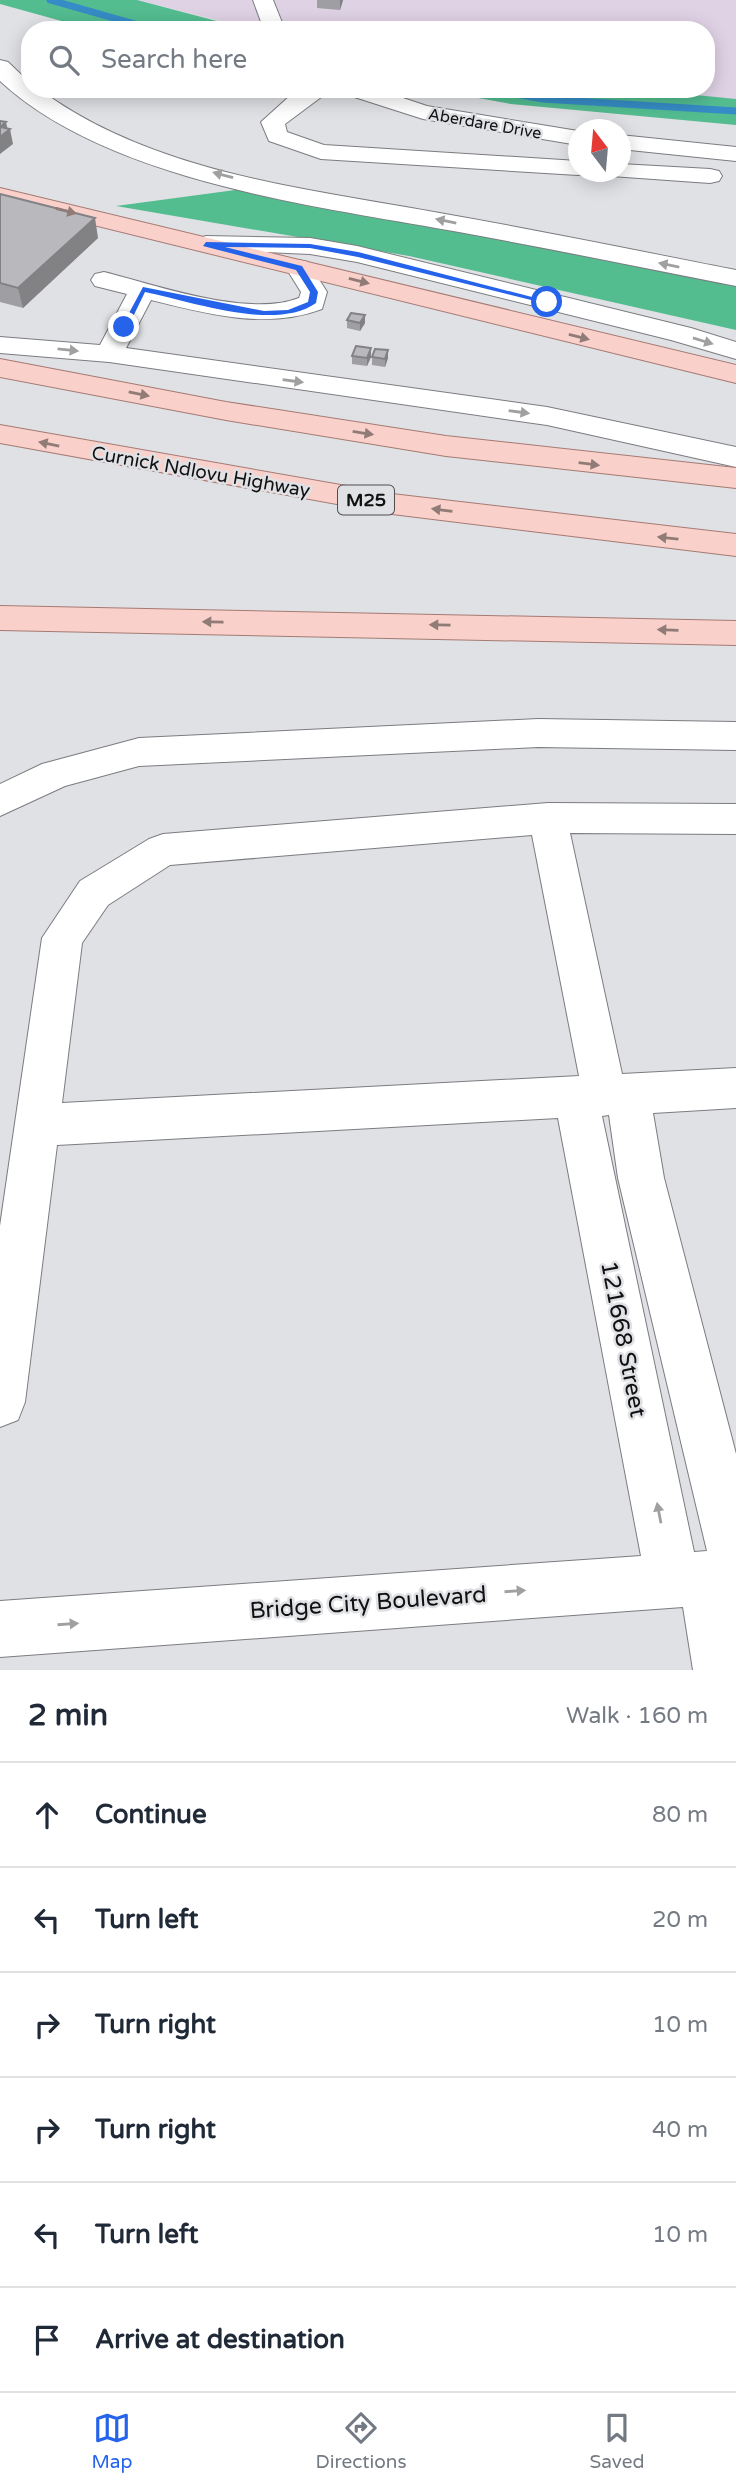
<!DOCTYPE html>
<meta charset="utf-8">
<style>
:root{--surface:#fff;--page:#f2f2f3;--text:#1f2937;--muted:#747a83;--line:#e0e1e3;--accent:#2563eb}
body{margin:0;font-family:"Varela Round",sans-serif;background:var(--page);color:var(--text)}
.compass{position:absolute;left:568px;top:119px;width:63px;height:63px;border-radius:50%;background:var(--surface);box-shadow:0 4px 18px #0003;rotate:344deg}
.stop{position:absolute;width:21px;height:21px;margin:-16px;border:5px solid #2563eb;border-radius:50%;background:#fff}
.stop.end{background:#2563eb;border-color:#fff;box-shadow:0 2px 7px #0008}
.list{margin:0;padding:0;list-style:none}
h2{display:flex;justify-content:space-between;align-items:center;height:91px;margin:0;padding:0 28px;font-size:30px}
h2 small{font-size:23px;font-weight:400;color:var(--muted)}
.list li{display:grid;grid-template-columns:46px 1fr auto;gap:21px;align-items:center;box-sizing:border-box;height:105px;padding:0 28px;border-top:2px solid var(--line)}
.list b{display:block;font-size:26px;white-space:nowrap}
.list em{font-size:23px;font-style:normal;color:var(--muted)}
.icon{flex:none;width:38px;height:38px;fill:none;stroke:currentColor;stroke-width:2;stroke-linecap:round;stroke-linejoin:round}
.map{position:relative;flex:none;width:736px;height:1670px;overflow:hidden}
.search{position:absolute;background:var(--surface);box-shadow:0 4px 18px #0003;left:21px;right:21px;top:21px;height:77px;display:flex;align-items:center;gap:18px;box-sizing:border-box;padding:0 24px;border-radius:28px;color:var(--muted);font-size:26px}
.sheet{height:721px;background:var(--surface)}
nav{display:flex;justify-content:space-around;align-items:center;box-sizing:border-box;height:98px;border-top:2px solid var(--line);background:var(--surface);font-size:19px;color:var(--muted)}
nav a{display:grid;justify-items:center;gap:4px}
nav .on{color:var(--accent)}
.map>svg:first-child{display:block}
</style>
<div class="map">
<svg width="736" height="1670" viewBox="0 0 736 1670">
<rect width="100%" height="100%" fill="#e0e1e5"/>
<path fill="#e0d2e5" d="M137,0h599v125l-225,-21 -82,-15h277v-59h-448z"/>
<path fill="#53bd90" d="M0,0h137l91,24 3,6h-137l-94,-26z
M429,89h205l102,10v26l-225,-21z
M250,188l486,96v46l-327,-74 -293,-50z"/>
<g fill="none" stroke-linecap="round" stroke-linejoin="round">
<path stroke="#368cc6" stroke-width="7" d="M50,0l106,30
M488,89l55,10 193,12"/>
<defs>
<path id="minor" d="M253,0h20l12,30h-21z
M0,60l8,2 22,21v6h9c114,85 270,100 406,125 97,17 194,37 291,56v16c-92,-18 -184,-37 -277,-54 -142,-26 -350,-50 -459,-151z
M302,89h30l-47,35 2,8 37,13 254,16v11h10l-10,3 -257,-16 -52,-18 -8,-19 31,-28z
M342,89h34l51,17 151,25v14l-155,-26 -78,-25z
M620,135l116,12v14l-116,-12z
M620,164l90,5 9,2 3,5 -3,5 -9,2 -99,-7 -3,-4h12z
M206,236l104,2 47,8 334,82 45,14v17l-65,-19 -314,-78 -47,-8 -113,-5 -4,-5 4,-5z
M299,260l9,2 19,30 -5,17c-56,21 -115,5 -171,-9l-25,48 421,59 189,40v20l-189,-42 -438,-63 -109,-9v-16l100,8 27,-51 -32,-8 -4,-6 4,-6 9,-2c52,13 144,46 195,26l2,-6 -15,-24 4,-6z
M538,719l198,3v28l-198,-3 -399,19 -74,20 -65,30v-32l42,-20 97,-26z
M548,803l188,1v30l-166,-1 52,241 114,-6v40l-83,5 11,65 72,276v216h-43l-10,-63 -683,50v-56l641,-45 -83,-438 -501,27 -32,257 -7,18 -18,7v-201l42,-288 38,-57 69,-42 14,-5zM532,835l47,241 -517,27 20,-160 26,-38 62,-40zM609,1115l9,63 89,373 -13,1 -92,-436z"/>
<path id="major" d="M0,188l736,177v18l-736,-181z
M0,359l226,43 220,34 290,32v20l-290,-32 -220,-36 -226,-43z
M0,425l392,69 344,40v22l-344,-42 -392,-71z
M0,606l736,15v24l-736,-15z"/>
</defs>
<use href="#minor" stroke="#7b7c80" stroke-width="2"/>
<use href="#major" stroke="#a57a73" stroke-width="2"/>
<use href="#minor" fill="#fff" fill-rule="evenodd"/>
<use href="#major" fill="#f9d1ca" fill-rule="evenodd"/>
</g>
<path fill="#9f9ea2" d="M317,0h26l-3,10 -23,-2z
M0,194l98,44 -75,70 -23,-6z
M347,320l18,3 -5,8 -13,-3z
M352,356l19,1 -4,9 -15,-2z
M372,357l16,1 -3,9 -13,-2z"/>
<path fill="#828184" d="M340,0h3l-3,10z
M6,122l2,9 2,-2 3,15 -13,10v-27z
M95,218l3,20 -75,70 -5,-20z
M365,315v8l-5,8v-8z
M371,348v9l-4,9v-8z
M388,350v8l-3,9v-8z"/>
<path fill="#b9b8bc" stroke="#828184" stroke-width="2" d="M0,121l6,1 -6,5 10,2 -10,8z
M0,194l95,24 -77,70 -18,-5z
M351,313l14,2 -5,8 -13,-3z
M356,346l15,2 -4,10 -15,-2z
M375,349l13,1 -3,9 -13,-2z"/>
<defs><path id="oneway-solid" d="M-6-.8H1V-3.2L6.5 0L1 3.2V.8H-6Z" transform="scale(1.75)"/></defs>
<g fill="#a0a0a0">
<use href="#oneway-solid" transform="translate(223 175) rotate(-165)"/>
<use href="#oneway-solid" transform="translate(446 221) rotate(-169)"/>
<use href="#oneway-solid" transform="translate(669 265) rotate(-169)"/>
<use href="#oneway-solid" transform="translate(703 341) rotate(17)"/>
<use href="#oneway-solid" transform="translate(68 350) rotate(6)"/>
<use href="#oneway-solid" transform="translate(293 381) rotate(8)"/>
<use href="#oneway-solid" transform="translate(519 412) rotate(8)"/>
<use href="#oneway-solid" transform="translate(659 1513) rotate(-101)"/>
<use href="#oneway-solid" transform="translate(515 1591) rotate(-4)"/>
<use href="#oneway-solid" transform="translate(68 1624) rotate(-4)"/>
</g>
<g fill="#917b77">
<use href="#oneway-solid" transform="translate(66 211) rotate(14)"/>
<use href="#oneway-solid" transform="translate(359 281) rotate(14)"/>
<use href="#oneway-solid" transform="translate(579 337) rotate(14)"/>
<use href="#oneway-solid" transform="translate(139 394) rotate(11)"/>
<use href="#oneway-solid" transform="translate(363 433) rotate(9)"/>
<use href="#oneway-solid" transform="translate(49 444) rotate(-168)"/>
<use href="#oneway-solid" transform="translate(589 464) rotate(7)"/>
<use href="#oneway-solid" transform="translate(442 510) rotate(-173)"/>
<use href="#oneway-solid" transform="translate(668 538) rotate(-174)"/>
<use href="#oneway-solid" transform="translate(213 622) rotate(-179)"/>
<use href="#oneway-solid" transform="translate(440 625) rotate(-179)"/>
<use href="#oneway-solid" transform="translate(668 630) rotate(-178)"/>
</g>
<path fill="#2563eb" d="M206,242l104,2 48,8 193,50 -4,2 -189,-47 -48,-9 -85,-1 77,19 16,26 -2,11c-41,29 -125,-2 -171,-11l-17,35 -7,1 22,-41 121,24 24,-1 20,-8 2,-10 -14,-22 -93,-24z"/>
<g text-anchor="middle" stroke-width="5" stroke-linejoin="round" paint-order="stroke">
<g font-size="16" fill="#111112" stroke="#e0e1e5">
<text transform="translate(485 123) rotate(10)" y="6">Aberdare Drive</text>
</g>
<rect fill="#e0e1e5" stroke="#4f4f51" stroke-width="2" x="338" y="485.5" width="56" height="29" rx="5"/>
<g font-size="18" font-weight="bold" fill="#111112">
<text x="366" y="506">M25</text>
</g>
<g font-size="19" fill="#111112" stroke="#e0e1e5">
<text transform="translate(201 471) rotate(10)" y="7">Curnick Ndlovu Highway</text>
</g>
<g font-size="23" fill="#111112" stroke="#e0e1e5">
<text transform="translate(624 1339) rotate(79)" y="8">121668 Street</text>
<text transform="translate(368 1602) rotate(-4)" y="8">Bridge City Boulevard</text>
</g>
</g>
</svg>
<svg class="compass" viewBox="-18 -18 36 36"><path d="M0-13l5 13h-10z" fill="#e53935"/><path d="M0 13l5-13h-10z" fill="#747a83"/></svg>
<div class="stop" style="left:547px;top:302px"></div>
<div class="stop end" style="left:124px;top:327px"></div>
<div class="search"><svg class="icon" aria-label="search" viewBox="0 0 24 24"><circle cx="10" cy="10" r="6"/><path d="M15 15l6 6"/></svg>Search here</div>
</div>
<section class="sheet">
<h2>2 min<small>Walk · 160 m</small></h2>
<ul class="list">
<li><svg class="icon" aria-label="ahead" viewBox="0 0 24 24"><path d="M12 20V5M6 11l6-6 6 6"/></svg><div><b>Continue</b></div><em>80 m</em></li>
<li><svg class="icon" aria-label="left" viewBox="0 0 24 24"><path d="M17 20v-9H6M10 6l-5 5 5 5"/></svg><div><b>Turn left</b></div><em>20 m</em></li>
<li><svg class="icon" aria-label="right" viewBox="0 0 24 24"><path d="M7 20v-9h11M14 6l5 5-5 5"/></svg><div><b>Turn right</b></div><em>10 m</em></li>
<li><svg class="icon" aria-label="right" viewBox="0 0 24 24"><path d="M7 20v-9h11M14 6l5 5-5 5"/></svg><div><b>Turn right</b></div><em>40 m</em></li>
<li><svg class="icon" aria-label="left" viewBox="0 0 24 24"><path d="M17 20v-9H6M10 6l-5 5 5 5"/></svg><div><b>Turn left</b></div><em>10 m</em></li>
<li><svg class="icon" aria-label="arrive" viewBox="0 0 24 24"><path d="M6 21V4h12l-3 4 3 4H6"/></svg><div><b>Arrive at destination</b></div></li>
</ul>
</section>
<nav>
<a class="on"><svg class="icon" aria-label="map" viewBox="0 0 24 24"><path d="M3 6l6-2 6 2 6-2v14l-6 2-6-2-6 2zM9 4v14M15 6v14"/></svg>Map</a>
<a><svg class="icon" aria-label="directions" viewBox="0 0 24 24"><path d="M12 3l9 9-9 9-9-9zM9 14v-3h6M13 9l2 2-2 2"/></svg>Directions</a>
<a><svg class="icon" aria-label="saved" viewBox="0 0 24 24"><path d="M7 4h10v16l-5-4-5 4z"/></svg>Saved</a>
</nav>
